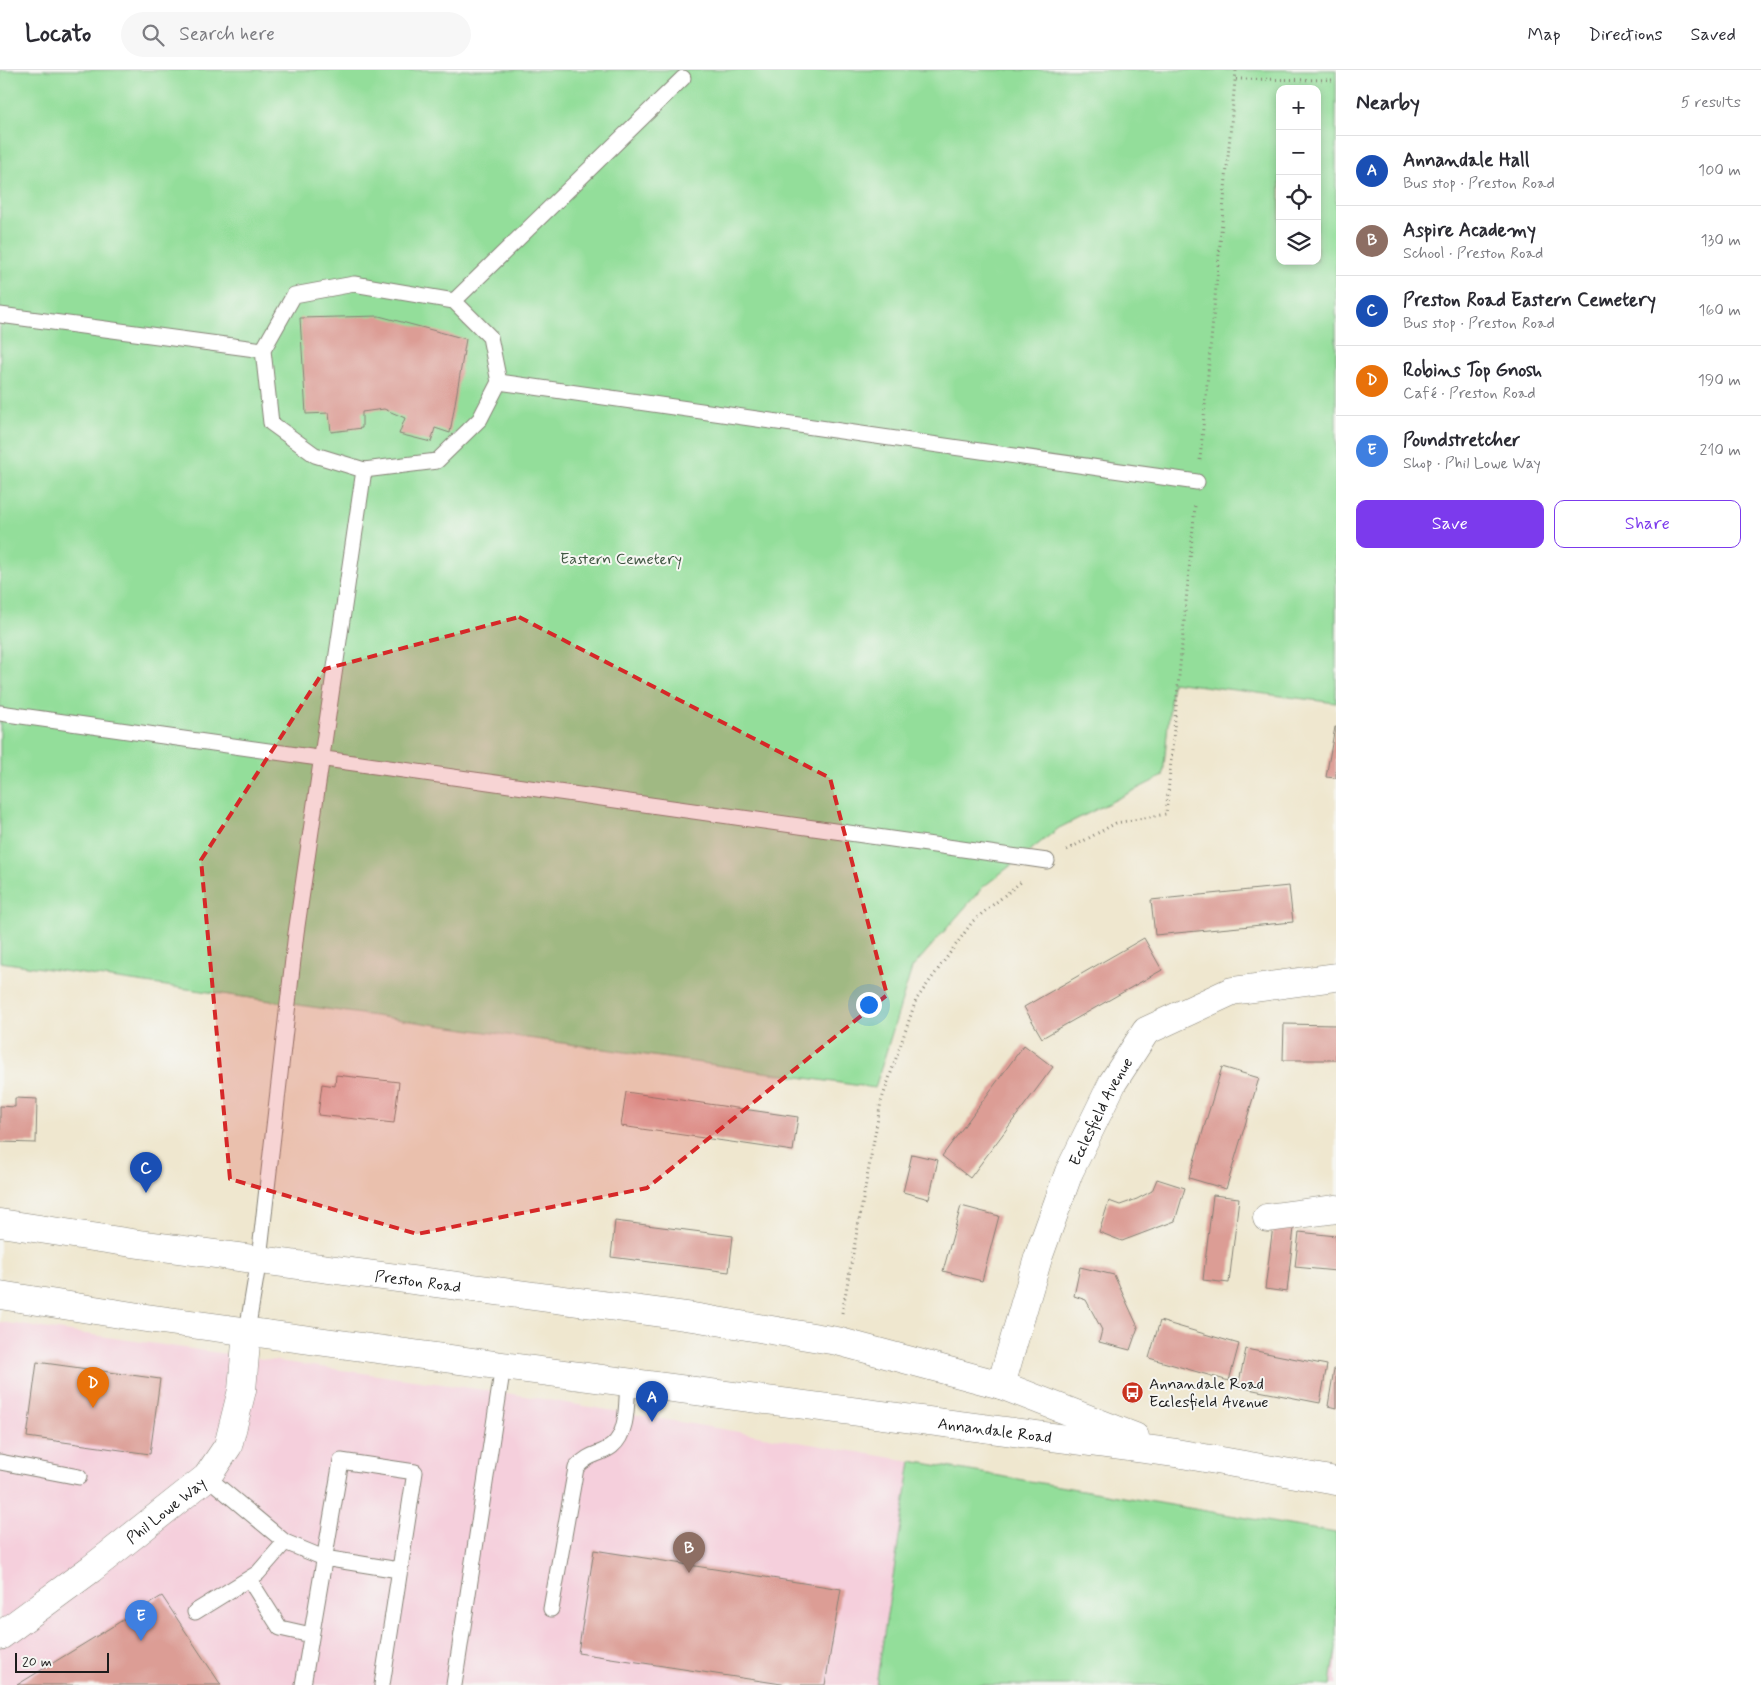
<!DOCTYPE html>
<meta charset="utf-8">
<style>
:root{--surface:#fff;--page:#f7f7f7;--text:#2b2b33;--muted:#7c7c81;--line:#e1e1e2;--accent:#7c3aed}
body{margin:0;font-family:Mynerve,sans-serif;background:var(--page);color:var(--text)}
.controls{position:absolute;right:15px;top:15px;display:grid;overflow:hidden;border-radius:10px;box-shadow:0 2px 8px #0003}
.controls button{width:45px;height:45px;display:grid;place-items:center;padding:0;border:0;border-bottom:1px solid var(--line);background:var(--surface);color:var(--text);font:25px sans-serif}
.scale{position:absolute;left:15px;bottom:12px;width:94px;box-sizing:border-box;padding-left:5px;border:2px solid #1c1c1c;border-top:0;font-size:14px;line-height:18px;white-space:nowrap;color:#1c1c1c;-webkit-text-stroke:4px #f6f6f2;paint-order:stroke}
.you{position:absolute;left:868px;top:934px;width:18px;height:18px;margin:-12px;border:4px solid #fff;border-radius:50%;background:#1a73e8;box-shadow:0 0 0 8px #1a73e833}
.badge{display:grid;place-items:center;width:32px;height:32px;border-radius:50%;background:var(--accent);color:#fff;font-size:16px;font-weight:700}
.pin{position:absolute;translate:-50% -41px;filter:drop-shadow(0 1px 2px #0008)}
.pin::after{content:'';position:absolute;top:26px;width:18px;height:15px;background:inherit;clip-path:polygon(0 0,100% 0,50% 100%)}
.list{margin:0;padding:0;list-style:none}
h2{display:flex;justify-content:space-between;align-items:center;height:65px;margin:0;padding:0 20px;font-size:21px}
h2 small{font-size:16px;font-weight:400;color:var(--muted)}
.list li{display:grid;grid-template-columns:32px 1fr auto;gap:15px;align-items:center;box-sizing:border-box;height:70px;padding:0 20px;border-top:1px solid var(--line)}
.list b{display:block;font-size:19px;white-space:nowrap}
.list p{margin:0;font-size:16px;white-space:nowrap;color:var(--muted)}
.list em{font-size:16px;font-style:normal;color:var(--muted)}
.actions{display:flex;gap:10px;padding:15px 20px}
.actions a{flex:1;padding:11px 0;border:1px solid var(--accent);border-radius:10px;text-align:center;font-size:18px;color:var(--accent)}
.actions .main{background:var(--accent);color:#fff}
.icon{flex:none;width:28px;height:28px;fill:none;stroke:currentColor;stroke-width:2;stroke-linecap:round;stroke-linejoin:round}
.map{position:relative;flex:none;width:1336px;height:1615px;overflow:hidden}
header{display:flex;align-items:center;gap:30px;box-sizing:border-box;height:70px;padding:0 25px;background:var(--surface);border-bottom:1px solid var(--line)}
header strong{font-size:24px}
nav{display:flex;gap:28px;margin-inline-start:auto;font-size:18px}
.search{width:350px;height:45px;background:var(--page);display:flex;align-items:center;gap:12px;box-sizing:border-box;padding:0 18px;border-radius:28px;color:var(--muted);font-size:19px}
main{display:flex}
aside{flex:1;background:var(--surface)}
.map>svg:first-child{display:block}
</style>
<header>
<strong>Locato</strong>
<div class="search"><svg class="icon" aria-label="search" viewBox="0 0 24 24"><circle cx="10" cy="10" r="6"/><path d="M15 15l6 6"/></svg>Search here</div>
<nav><a>Map</a><a>Directions</a><a>Saved</a></nav>
</header>
<main>
<div class="map">
<svg width="1336" height="1615" viewBox="0 0 1336 1615">
<rect width="100%" height="100%" fill="#f6f6f2"/>
<filter id="ink" filterUnits="userSpaceOnUse"><feTurbulence type="fractalNoise" baseFrequency=".02" numOctaves="2"/><feDisplacementMap in="SourceGraphic" scale="10" xChannelSelector="R" yChannelSelector="G"/><feConvolveMatrix kernelMatrix="1 2 1 2 8 2 1 2 1" color-interpolation-filters="sRGB"/></filter>
<filter id="wash" filterUnits="userSpaceOnUse"><feTurbulence type="fractalNoise" baseFrequency=".0096" numOctaves="4" result="noise"/><feDisplacementMap in="SourceGraphic" scale="20" xChannelSelector="R" yChannelSelector="G"/><feGaussianBlur stdDeviation="1.12" result="paint"/><feColorMatrix in="noise" values="0 0 0 0 0 0 0 0 0 0 0 0 0 0 0 0 0 1.4 0 .05"/><feComposite in="paint" operator="in"/></filter>
<g filter="url(#wash)">
<rect width="100%" height="100%" fill="#efe7cf"/>
<path fill="#f5cfdc" d="M0,1252l513,72 398,67 -35,224h-876z
M1336,1578v37h-5z"/>
<path fill="#93de9a" stroke="#587d5b" fill-rule="evenodd" d="M0,0h1336v633l-164,-21 -9,94 -104,52 -76,59 -71,81 -37,120 -875,-126zM1280,19h37v172h-37z
M911,1391l425,72v115l-5,37h-455z"/>
<g id="blocks">
<path fill="#dc9d95" d="M379,246l87,23 -16,94 -15,-5 -4,14 -32,-8 6,-16 -21,-9 -22,3v16l-31,4 -2,-19 -23,1 -6,-96z
M1335,657h1v51l-10,-1z
M1289,816l4,36 -138,13 -4,-35z
M1144,868l18,32 -120,68 -18,-31z
M1284,954l52,1v35h-53z
M1024,975l29,22 -83,111 -28,-22z
M1222,997l37,11 -33,111 -37,-11z
M336,1005l63,7 -5,41 -76,-8 4,-31 13,2z
M626,1022l172,25 -5,34 -172,-25z
M15,1028l22,1 -1,44 -36,-1v-36l15,1z
M912,1084l26,6 -9,39 -26,-7z
M1157,1109l28,9 -10,33 -53,20 -23,-9 10,-31 11,4 17,-6 15,-8z
M1213,1125l26,3 -10,85 -26,-3z
M961,1136l38,10 -17,65 -39,-10z
M615,1151l118,15 -4,36 -118,-15z
M1273,1156l21,2 -7,64 -22,-3z
M1299,1162l37,4v35l-41,-4z
M1080,1197l34,8 24,52 -8,23 -31,-8 3,-12 -16,-30 -12,-4z
M1160,1251l79,23 -10,37 -80,-23z
M1246,1279l81,16 -7,38 -82,-16z
M37,1292l123,17 -10,75 -123,-17z
M1334,1299h2v39l-8,-2z
M594,1480l247,39 -16,96h-37l-210,-32z
M162,1526l59,89h-204z"/>
</g>
</g>
<g filter="url(#ink)">
<use href="#blocks" fill-opacity="0" stroke="#868276" stroke-width="1"/>
<g fill="none" stroke-linecap="round" stroke-linejoin="round">
<defs>
<path id="service" d="M454,231l229,-223
M0,245l263,35
M499,312l698,100
M0,643l1047,148
M247,1261l12,-72 37,-326 68,-463 -49,-15 -44,-32 -8,-73 31,-55 60,-11 100,17 36,36 9,45 -19,37 -43,42 -73,9
M0,1392l79,15
M207,1407l78,65 39,16 75,12
M249,1509l31,49 31,7
M551,1539l25,-141c14,-16 23,-12 36,-22 17,-14 14,-45 16,-64
M195,1542l63,-39 27,-31
M303,1615l38,-224 74,11 -33,213
M454,1615l49,-319"/>
<g id="minor">
<path d="M1267,1148l69,-9"/>
<path id="s1" d="M1001,1315l37,-127 31,-86 44,-90 33,-51 86,-40 104,-14"/>
<path id="s2" d="M0,1566l91,-67 116,-92 21,-31 14,-56 5,-59"/>
</g>
<g id="tertiary">
<path id="s3" d="M0,1153l139,21 554,73 144,24 164,44 134,52"/>
<path id="s4" d="M0,1225l139,22 364,49 673,87 160,28"/>
</g>
</defs>
<use href="#service" stroke="#868276" stroke-width="17"/>
<use href="#minor" stroke="#868276" stroke-width="29"/>
<use href="#tertiary" stroke="#868276" stroke-width="29"/>
<path stroke="#868276" stroke-width="3" stroke-dasharray="1 4" stroke-linecap="butt" d="M1236,9l100,1
M1200,390l36,-390
M1067,780l49,-27 50,-9 29,-308
M842,1243l39,-211 35,-102 57,-79 48,-39"/>
<use href="#service" stroke="#fff" stroke-width="15"/>
<use href="#minor" stroke="#fff" stroke-width="28"/>
<use href="#tertiary" stroke="#fff" stroke-width="28"/>
</g>
</g>
<path fill="#d62828" fill-opacity="0.2" stroke="#d62828" stroke-width="4" stroke-dasharray="10 6" stroke-linejoin="round" d="M519,547l311,161 57,217 -240,193 -230,46 -187,-55 -29,-319 124,-191z"/>
<defs>
<symbol id="bus-disc" viewBox="-11 -11 22 22"><circle r="9.5" fill="#c8321e" stroke="#f6f6f2"/><path d="M-5-6H5V4H4V6H2V4H-2V6H-4V4H-5ZM-3.5-4V0h7V-4ZM-3.5 1.2v1.5H-2V1.2ZM2 1.2v1.5H3.5V1.2Z" fill="#fff"/></symbol>
</defs>
<g fill-rule="evenodd">
<use href="#bus-disc" x="1120" y="1310" width="25" height="25"/>
</g>
<g text-anchor="middle" stroke-width="4" stroke-linejoin="round" paint-order="stroke">
<g font-size="16" fill="#405642" stroke="#f6f6f2">
<text x="621" y="494">Eastern Cemetery</text>
</g>
<g font-size="16" fill="#1c1c1c" stroke="#f6f6f2">
<text dy="6" stroke="none"><textPath href="#s1" startOffset="292">Ecclesfield Avenue</textPath></text>
<text dy="6" stroke="none"><textPath href="#s3" startOffset="422">Preston Road</textPath></text>
<text dy="6" stroke="none"><textPath href="#s4" startOffset="1004">Annandale Road</textPath></text>
<text dy="6" stroke="none"><textPath href="#s2" startOffset="208">Phil Lowe Way</textPath></text>
</g>
<g font-size="16" fill="#1c1c1c" stroke="#f6f6f2" text-anchor="start">
<text x="1149" y="1319">Annandale Road<tspan x="1149" dy="18">Ecclesfield Avenue</tspan></text>
</g>
</g>
</svg>
<div class="controls">
<button>+</button>
<button>−</button>
<button><svg class="icon" aria-label="locate" viewBox="0 0 24 24"><circle cx="12" cy="12" r="6"/><path d="M12 2v4M12 18v4M2 12h4M18 12h4"/></svg></button>
<button><svg class="icon" aria-label="layers" viewBox="0 0 24 24"><path d="M12 4l9 5-9 5-9-5zM3 14l9 5 9-5"/></svg></button>
</div>
<div class="scale">20 m</div>
<div class="you"></div>
<div class="pin badge" style="left:652px;top:1352px;background:#1a4fb4">A</div>
<div class="pin badge" style="left:689px;top:1503px;background:#8d6e63">B</div>
<div class="pin badge" style="left:146px;top:1123px;background:#1a4fb4">C</div>
<div class="pin badge" style="left:93px;top:1338px;background:#e8710a">D</div>
<div class="pin badge" style="left:141px;top:1571px;background:#3f7fe0">E</div>
</div>
<aside>
<h2>Nearby<small>5 results</small></h2>
<ul class="list">
<li><span class="badge" style="background:#1a4fb4">A</span><div><b>Annandale Hall</b><p>Bus stop · Preston Road</p></div><em>100 m</em></li>
<li><span class="badge" style="background:#8d6e63">B</span><div><b>Aspire Academy</b><p>School · Preston Road</p></div><em>130 m</em></li>
<li><span class="badge" style="background:#1a4fb4">C</span><div><b>Preston Road Eastern Cemetery</b><p>Bus stop · Preston Road</p></div><em>160 m</em></li>
<li><span class="badge" style="background:#e8710a">D</span><div><b>Robins Top Gnosh</b><p>Café · Preston Road</p></div><em>190 m</em></li>
<li><span class="badge" style="background:#3f7fe0">E</span><div><b>Poundstretcher</b><p>Shop · Phil Lowe Way</p></div><em>210 m</em></li>
</ul>
<div class="actions"><a class="main">Save</a><a>Share</a></div>
</aside>
</main>
